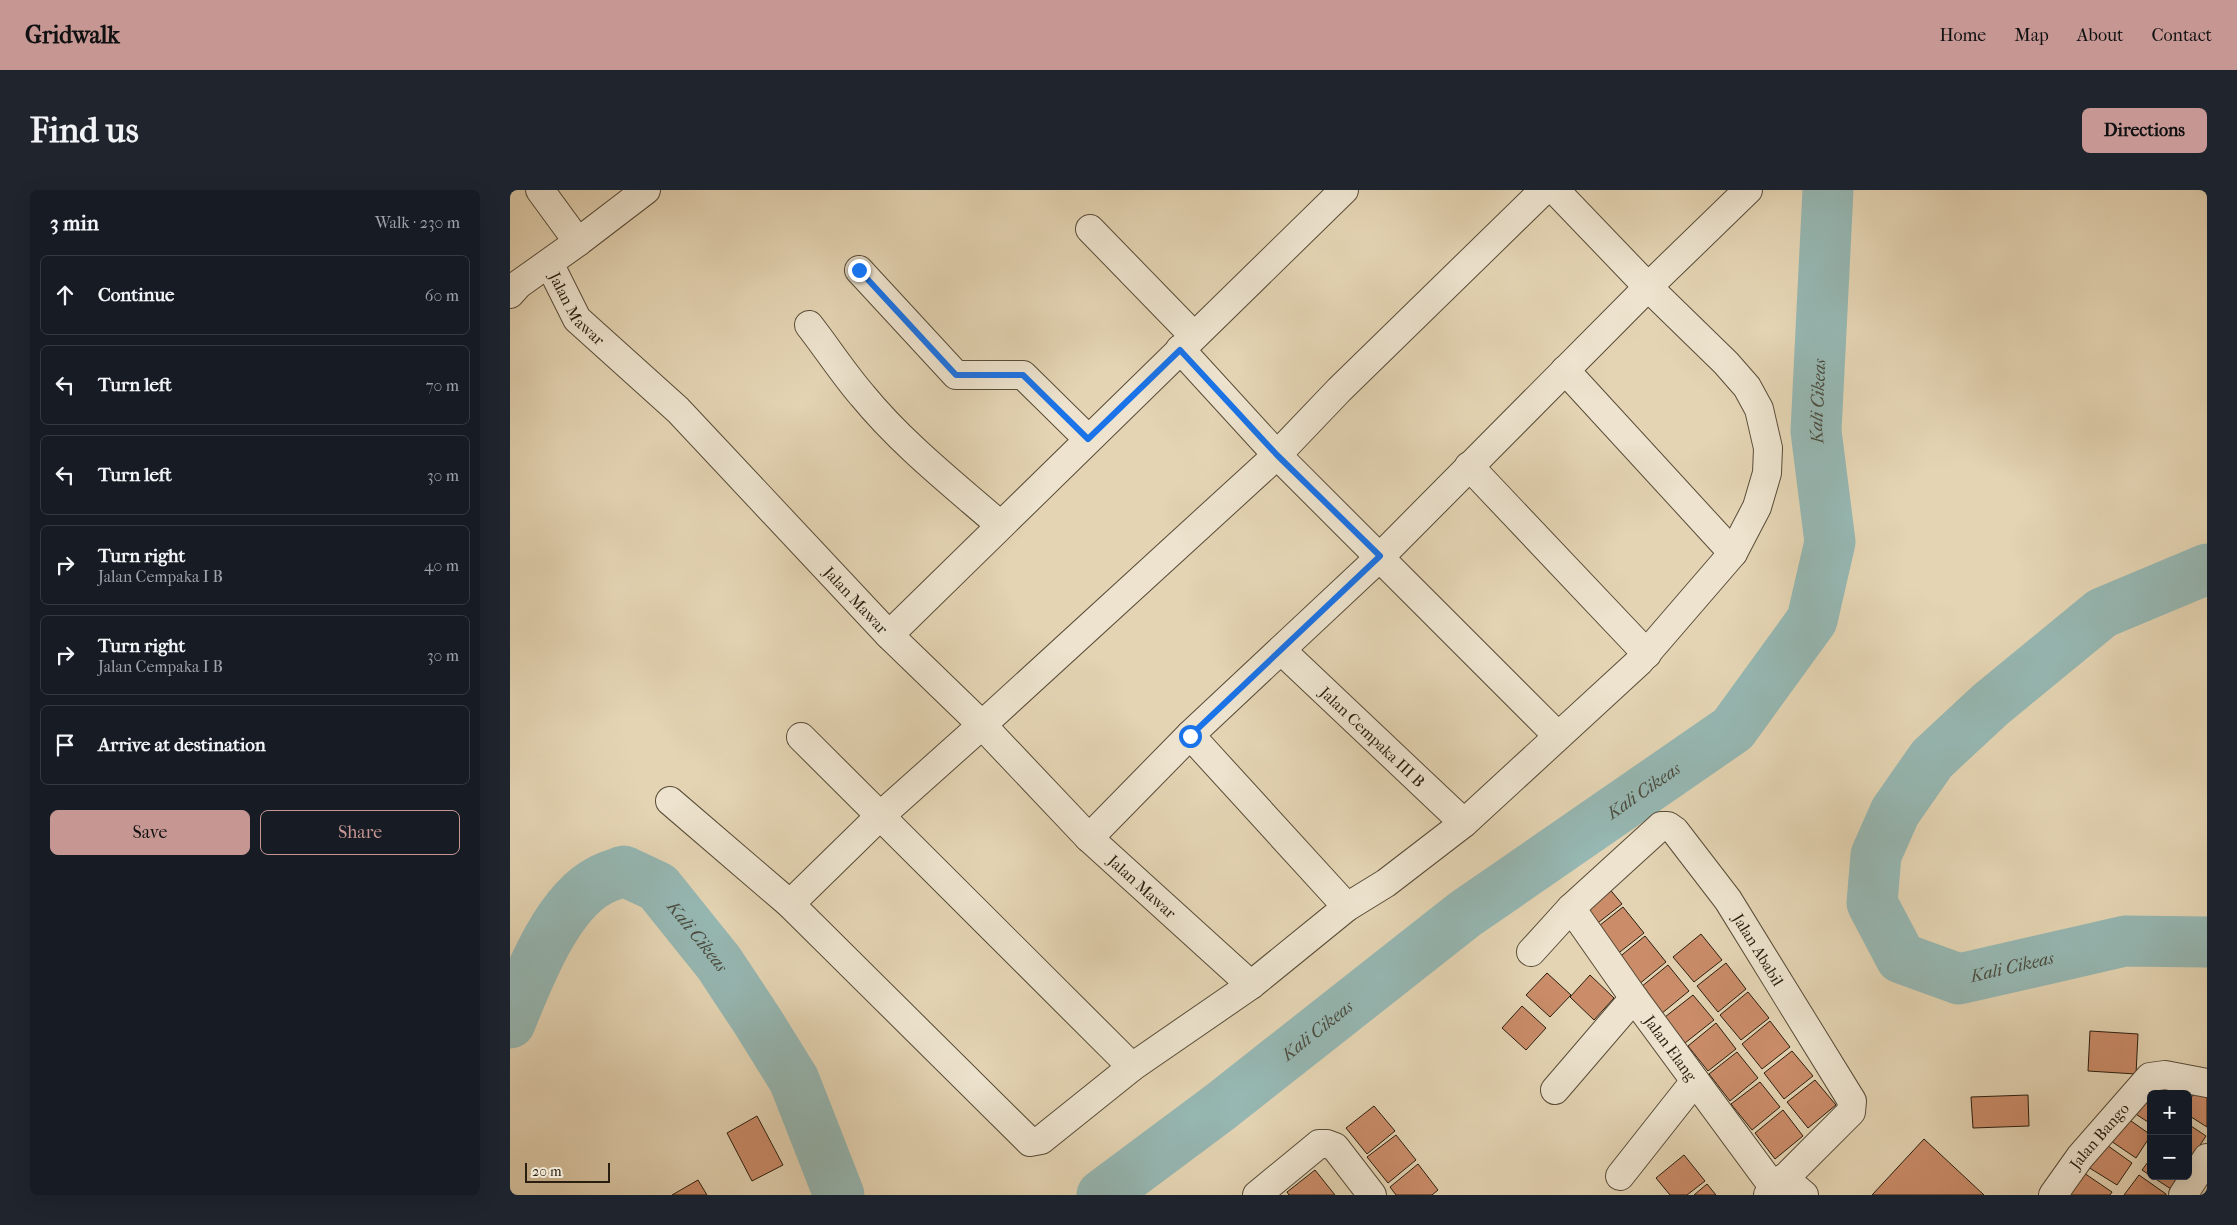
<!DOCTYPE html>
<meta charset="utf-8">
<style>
:root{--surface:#171b24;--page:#20242c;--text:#f1f3f6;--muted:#9ea1a6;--line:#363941;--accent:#c59692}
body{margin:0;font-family:"IM FELL French Canon",serif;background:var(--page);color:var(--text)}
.controls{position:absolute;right:15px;bottom:15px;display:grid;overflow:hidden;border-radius:8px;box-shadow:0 5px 20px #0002}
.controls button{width:45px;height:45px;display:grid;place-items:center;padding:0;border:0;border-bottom:1px solid var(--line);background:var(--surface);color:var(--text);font:25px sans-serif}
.scale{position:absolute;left:15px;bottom:12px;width:85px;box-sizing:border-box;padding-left:5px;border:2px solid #291e0f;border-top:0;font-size:14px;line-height:18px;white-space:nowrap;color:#291e0f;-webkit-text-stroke:4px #ede3ce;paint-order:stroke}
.stop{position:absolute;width:15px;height:15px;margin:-11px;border:4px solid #1a73e8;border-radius:50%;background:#fff}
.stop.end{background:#1a73e8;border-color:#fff;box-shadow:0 1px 5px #0008}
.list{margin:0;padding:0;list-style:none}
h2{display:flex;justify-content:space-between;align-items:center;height:65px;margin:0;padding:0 20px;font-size:21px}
h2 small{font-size:16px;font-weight:400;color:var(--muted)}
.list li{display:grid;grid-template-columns:32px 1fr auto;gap:15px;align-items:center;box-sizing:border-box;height:80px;margin:0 10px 10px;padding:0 10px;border:1px solid var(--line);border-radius:8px}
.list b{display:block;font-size:19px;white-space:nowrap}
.list p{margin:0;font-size:16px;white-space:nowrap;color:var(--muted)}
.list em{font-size:16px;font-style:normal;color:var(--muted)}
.actions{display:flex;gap:10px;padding:15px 20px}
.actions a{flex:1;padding:11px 0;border:1px solid var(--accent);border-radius:8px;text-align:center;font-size:18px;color:var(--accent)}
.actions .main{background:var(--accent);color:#111}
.icon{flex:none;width:28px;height:28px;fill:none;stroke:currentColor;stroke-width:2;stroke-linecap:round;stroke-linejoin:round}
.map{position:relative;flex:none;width:1697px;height:1005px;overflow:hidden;border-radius:8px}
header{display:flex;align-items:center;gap:30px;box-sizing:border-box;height:70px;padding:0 25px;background:var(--accent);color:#111}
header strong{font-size:24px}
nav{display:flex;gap:28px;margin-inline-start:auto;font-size:18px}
.intro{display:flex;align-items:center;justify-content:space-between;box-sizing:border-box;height:120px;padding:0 30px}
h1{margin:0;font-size:35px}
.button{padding:12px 22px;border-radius:8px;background:var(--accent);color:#111;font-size:18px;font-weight:700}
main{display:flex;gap:30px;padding:0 30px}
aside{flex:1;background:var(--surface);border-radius:8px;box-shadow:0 5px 20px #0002}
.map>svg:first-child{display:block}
</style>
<header>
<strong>Gridwalk</strong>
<nav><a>Home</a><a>Map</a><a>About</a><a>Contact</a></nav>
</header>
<div class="intro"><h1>Find us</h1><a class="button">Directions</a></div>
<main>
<aside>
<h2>3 min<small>Walk · 230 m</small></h2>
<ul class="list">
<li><svg class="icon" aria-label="ahead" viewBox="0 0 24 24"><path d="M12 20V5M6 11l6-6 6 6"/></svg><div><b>Continue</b></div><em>60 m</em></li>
<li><svg class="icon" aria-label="left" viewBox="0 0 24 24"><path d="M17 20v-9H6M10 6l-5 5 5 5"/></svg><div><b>Turn left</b></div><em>70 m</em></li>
<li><svg class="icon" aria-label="left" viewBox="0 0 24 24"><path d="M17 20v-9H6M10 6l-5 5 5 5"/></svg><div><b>Turn left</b></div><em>30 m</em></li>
<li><svg class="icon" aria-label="right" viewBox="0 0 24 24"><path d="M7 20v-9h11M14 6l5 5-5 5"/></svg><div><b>Turn right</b><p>Jalan Cempaka I B</p></div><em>40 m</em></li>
<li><svg class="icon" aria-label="right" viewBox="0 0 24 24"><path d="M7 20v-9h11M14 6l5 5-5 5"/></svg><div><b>Turn right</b><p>Jalan Cempaka I B</p></div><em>30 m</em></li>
<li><svg class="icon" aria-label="arrive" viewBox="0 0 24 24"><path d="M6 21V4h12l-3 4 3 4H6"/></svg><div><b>Arrive at destination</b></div></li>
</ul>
<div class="actions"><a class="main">Save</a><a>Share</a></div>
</aside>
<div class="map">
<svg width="1697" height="1005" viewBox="0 0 1697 1005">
<rect width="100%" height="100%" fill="#e4d4b3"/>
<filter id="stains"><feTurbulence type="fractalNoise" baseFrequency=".004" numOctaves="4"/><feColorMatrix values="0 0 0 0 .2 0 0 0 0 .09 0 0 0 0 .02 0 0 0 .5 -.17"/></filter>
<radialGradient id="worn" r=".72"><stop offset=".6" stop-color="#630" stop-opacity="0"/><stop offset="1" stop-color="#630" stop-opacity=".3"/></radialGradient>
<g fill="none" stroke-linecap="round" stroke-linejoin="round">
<g stroke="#96b7b2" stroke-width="51">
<path id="s1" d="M1697,379l-105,44 -112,92 -58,54 -37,53 -19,43 -4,48 29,55 58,21 166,-38 82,1"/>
<path id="s2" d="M0,833c18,-44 46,-119 89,-142 8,-5 17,-7 25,-10l34,16 61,76 39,59 36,58 45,115"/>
<path id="s3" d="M592,1005l118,-88 245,-193 268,-185 79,-109 18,-78 -14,-111 12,-241"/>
</g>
</g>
<path fill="#ca8c69" stroke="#291e0f" d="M1093,691l19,23 -28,22 -16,-22z
M1113,717l21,26 -28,22 -21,-26z
M1191,744l21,26 -28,22 -21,-25z
M1135,746l21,26 -28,23 -21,-26z
M1216,773l20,26 -28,23 -21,-26z
M1158,775l21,26 -28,23 -20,-27z
M1037,783l24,22 -21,22 -24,-22z
M1080,785l24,23 -20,22 -24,-23z
M1238,802l21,26 -28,22 -21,-25z
M1183,805l21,25 -29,23 -20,-26z
M1012,816l24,22 -20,22 -24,-22z
M1260,831l20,26 -28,22 -20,-25z
M1206,833l20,26 -28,22 -20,-25z
M1580,841l48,3 -2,40 -48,-3z
M1282,861l21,25 -29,23 -20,-26z
M1227,862l21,26 -28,23 -21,-27z
M1305,890l21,25 -28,23 -21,-26z
M1250,892l20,25 -28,23 -21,-26z
M1633,896l12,8h-4v30l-23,-15z
M1688,898l9,6v33l-19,-12v-13z
M1518,905l1,31 -56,2 -2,-31z
M864,916l21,25 -28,23 -21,-26z
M1273,920l20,26 -28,23 -20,-26z
M247,926l26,49 -31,16 -25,-48z
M1614,926l27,19 -15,23 -28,-19z
M1678,934l18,12 -15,23 -3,-1z
M886,945l20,25 -28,23 -21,-26z
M1414,949l60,56h-112z
M1594,953l28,20 -15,22 -29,-18z
M1174,965l21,26 -18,14h-17l-14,-17z
M1641,968v18l-9,-6z
M908,974l20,26 -6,5h-36l-6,-8z
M805,980l20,25h-46l-2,-3z
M1574,983l28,19 -2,3h-41z
M1629,985l27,19v1h-42z
M1641,986h29l-9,13z
M188,990l9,15h-35z
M1197,994l9,11h-22z"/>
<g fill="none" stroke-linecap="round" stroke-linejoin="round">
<defs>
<g id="minor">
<path d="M30,0l38,52"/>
<path d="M580,39l104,107"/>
<path id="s4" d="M39,73l28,56 101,91 211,225 93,90 107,113 162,147 -119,82 -91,73 -11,2 -240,-238 -120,-103"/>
<path d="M349,80l97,105h67l65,64"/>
<path d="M0,104l9,-10 59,-42 68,-52"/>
<path d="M299,135c18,23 34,48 53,70 40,49 91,89 138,130"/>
<path d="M670,159l97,106 281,281"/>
<path d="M1055,180l168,183"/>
<path d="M959,276l178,188"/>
<path d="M379,445l455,-445"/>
<path id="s5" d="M771,460l183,173"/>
<path d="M680,545l157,172"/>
<path d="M291,547l331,330"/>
<path d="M579,648l101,-103 190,-178 268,-270 100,-97"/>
<path d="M280,714l89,-87 103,-92 295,-270 62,-65 205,-200"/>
<path id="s6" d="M1061,718l63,90 140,190"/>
<path id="s7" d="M1021,762l40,-44 90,-82h7l7,5 53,69 124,201 -1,11 -83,83"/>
<path d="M741,795l96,-78 39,-24 78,-60 175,-161 94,-109 24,-46 10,-34 1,-25 -9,-39 -12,-22 -21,-24 -78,-76 -93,-97"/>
<path d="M1045,900l79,-92"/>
<path d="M1110,986l75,-95"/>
<path d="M1274,988l20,17"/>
<path d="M747,1005l62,-51h8l8,3 37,48"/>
<path id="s8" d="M1543,1005l27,-38 70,-80 15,-2 42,8"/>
<path d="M1673,1005l24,-37"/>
</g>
</defs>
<use href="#minor" stroke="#584c38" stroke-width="30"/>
<use href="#minor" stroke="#ede3ce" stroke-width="28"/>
</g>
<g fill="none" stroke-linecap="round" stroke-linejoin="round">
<path stroke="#1a73e8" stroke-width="6" d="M349,80l97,105h67l65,64 92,-89 97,105 103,101 -190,180"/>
</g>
<g text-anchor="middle" stroke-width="5" stroke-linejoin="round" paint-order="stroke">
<g font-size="16" fill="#291e0f" stroke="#ede3ce">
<text dy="6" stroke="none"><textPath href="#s4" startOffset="54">Jalan Mawar</textPath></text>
<text dy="6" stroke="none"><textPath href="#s4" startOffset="459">Jalan Mawar</textPath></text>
<text dy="6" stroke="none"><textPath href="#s5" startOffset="126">Jalan Cempaka III B</textPath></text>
<text dy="6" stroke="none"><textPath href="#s4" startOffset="864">Jalan Mawar</textPath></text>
<text dy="6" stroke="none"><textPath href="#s7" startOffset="342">Jalan Ababil</textPath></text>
<text dy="6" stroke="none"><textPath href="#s6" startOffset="172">Jalan Elang</textPath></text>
<text dy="6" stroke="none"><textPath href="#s8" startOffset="75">Jalan Bango</textPath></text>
</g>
<g font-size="18" font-style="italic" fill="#4a4c40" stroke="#ede3ce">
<text dy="6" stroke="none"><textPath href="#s3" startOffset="1141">Kali Cikeas</textPath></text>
<text dy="6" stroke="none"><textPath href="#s3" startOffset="676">Kali Cikeas</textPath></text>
<text dy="6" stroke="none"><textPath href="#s2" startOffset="298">Kali Cikeas</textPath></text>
<text dy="6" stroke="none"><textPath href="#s1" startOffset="676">Kali Cikeas</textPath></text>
<text dy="6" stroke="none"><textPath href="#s3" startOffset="271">Kali Cikeas</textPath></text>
</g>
</g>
<rect width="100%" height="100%" filter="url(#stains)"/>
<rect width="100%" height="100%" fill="url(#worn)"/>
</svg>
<div class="controls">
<button>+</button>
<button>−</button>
</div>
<div class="scale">20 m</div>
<div class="stop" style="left:680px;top:546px"></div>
<div class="stop end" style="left:349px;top:80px"></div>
</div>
</main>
